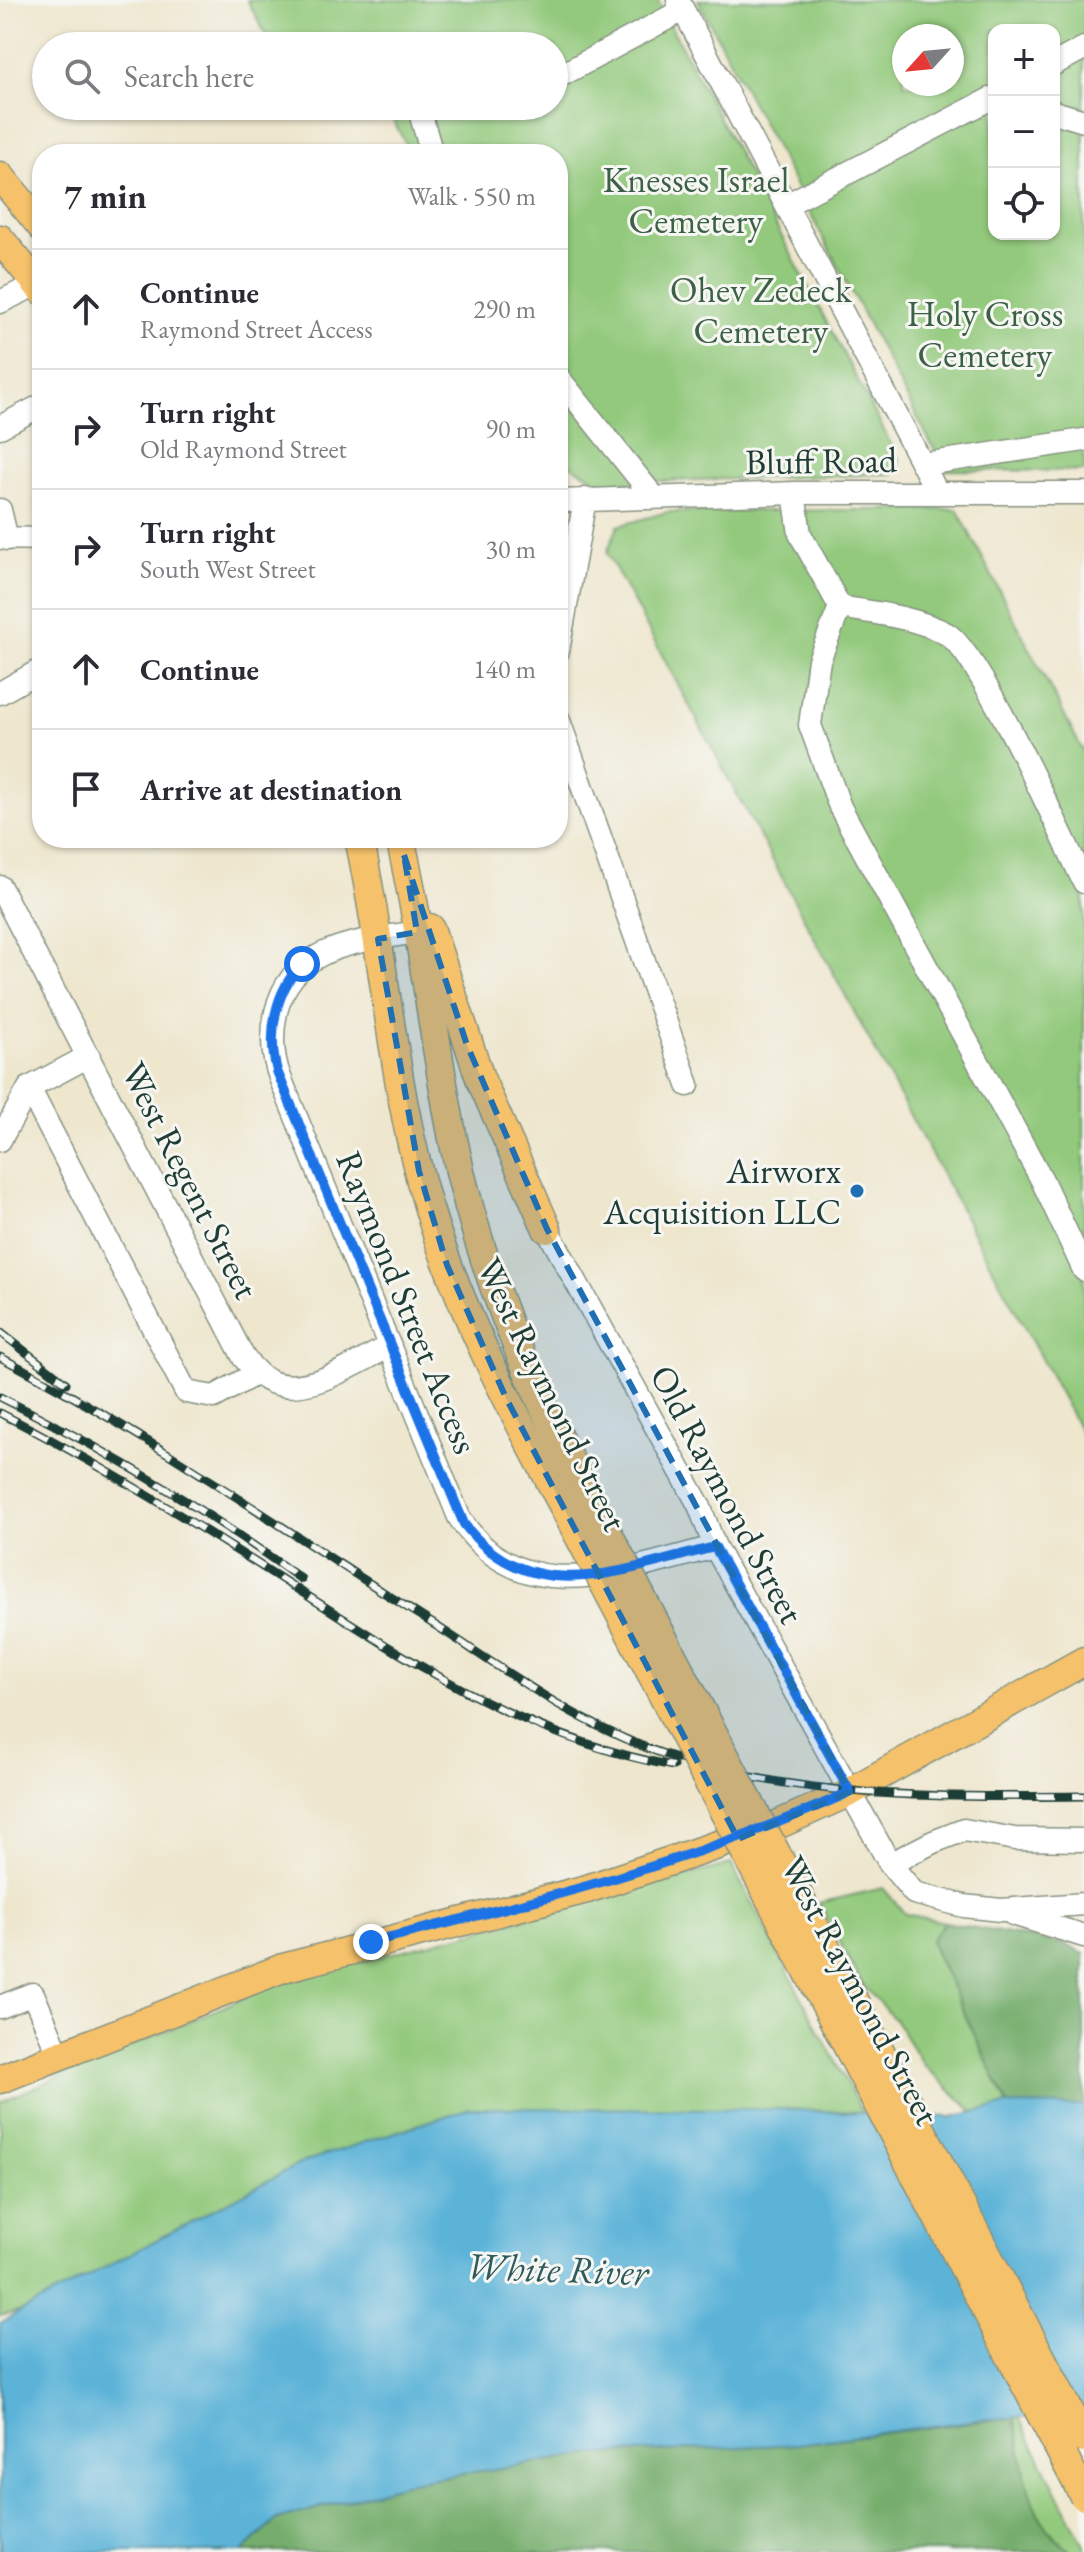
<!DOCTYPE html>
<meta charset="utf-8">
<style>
:root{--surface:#fff;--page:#f7f7f7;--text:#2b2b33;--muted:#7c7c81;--line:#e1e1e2}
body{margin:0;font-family:"EB Garamond",serif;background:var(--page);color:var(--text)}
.controls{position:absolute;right:24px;top:24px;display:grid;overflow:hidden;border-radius:16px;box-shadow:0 2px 6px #0004}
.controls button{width:72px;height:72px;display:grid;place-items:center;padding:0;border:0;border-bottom:2px solid var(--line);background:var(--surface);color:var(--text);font:40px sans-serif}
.compass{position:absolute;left:892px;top:24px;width:72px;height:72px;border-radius:50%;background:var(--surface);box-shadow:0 2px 6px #0004;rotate:243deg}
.stop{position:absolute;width:24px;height:24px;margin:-18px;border:6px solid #1a73e8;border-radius:50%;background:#fff}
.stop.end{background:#1a73e8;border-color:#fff;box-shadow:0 2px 8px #0008}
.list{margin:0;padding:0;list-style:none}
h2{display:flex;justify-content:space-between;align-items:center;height:104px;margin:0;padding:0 32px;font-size:34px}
h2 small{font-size:26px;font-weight:400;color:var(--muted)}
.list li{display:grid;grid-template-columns:52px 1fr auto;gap:24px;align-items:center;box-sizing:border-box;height:120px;padding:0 32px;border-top:2px solid var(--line)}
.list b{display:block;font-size:30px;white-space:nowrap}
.list p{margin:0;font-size:26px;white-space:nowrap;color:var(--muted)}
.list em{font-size:26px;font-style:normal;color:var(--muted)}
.icon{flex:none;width:44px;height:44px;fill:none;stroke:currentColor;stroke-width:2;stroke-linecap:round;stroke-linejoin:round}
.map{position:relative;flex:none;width:1084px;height:2552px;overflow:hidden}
.search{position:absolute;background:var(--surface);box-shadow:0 2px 6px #0004;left:32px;top:32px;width:536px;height:88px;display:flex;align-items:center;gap:20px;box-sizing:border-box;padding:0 28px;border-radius:44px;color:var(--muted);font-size:30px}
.panel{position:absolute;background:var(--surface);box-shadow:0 2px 6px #0004;left:32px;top:144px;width:536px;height:704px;border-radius:32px}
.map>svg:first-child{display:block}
</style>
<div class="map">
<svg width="1084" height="2552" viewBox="0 0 1084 2552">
<rect width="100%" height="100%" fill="#f6f6f2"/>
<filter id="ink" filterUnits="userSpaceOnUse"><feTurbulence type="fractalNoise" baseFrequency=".0125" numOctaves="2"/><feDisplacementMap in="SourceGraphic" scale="16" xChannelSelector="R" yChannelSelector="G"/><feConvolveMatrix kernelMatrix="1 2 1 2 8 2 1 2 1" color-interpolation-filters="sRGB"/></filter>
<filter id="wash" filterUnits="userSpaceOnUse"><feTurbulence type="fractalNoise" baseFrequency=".006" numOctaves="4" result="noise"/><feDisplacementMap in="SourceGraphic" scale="32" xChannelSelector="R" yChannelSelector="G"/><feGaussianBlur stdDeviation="1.8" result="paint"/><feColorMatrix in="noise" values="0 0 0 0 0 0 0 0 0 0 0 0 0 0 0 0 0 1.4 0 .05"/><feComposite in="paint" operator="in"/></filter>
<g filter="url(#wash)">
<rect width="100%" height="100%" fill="#eee6cd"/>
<path fill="#92c97c" stroke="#588358" stroke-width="2" fill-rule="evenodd" d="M247,0h410l243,461 -8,13 -290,9 -35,-20 -9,-19v-290h-147l-25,-48h168v-60h-282z
M698,0h386v471l-139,-1zM994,30h60v204h-60zM904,36h48v48h-48z
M957,509l127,244v685l-477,-885 11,-27 49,-14z
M731,1864l131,248 -86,-3 -649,149 -102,52 -25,6v-214l276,-118z
M883,1888l22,26 40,8 -15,20 78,163 -34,7 -50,-46 -29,-46 -33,-36 -43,-81z
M1014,2417h5l65,128v7h-12c-50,-37 -45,-81 -58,-135z"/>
<path fill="#75ad6c" stroke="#4a7550" stroke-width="2" d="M945,1922l118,22 21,10v152l-76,-1 -78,-164z
M1014,2417c13,54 8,98 58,135h-830l35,-32 133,-38 174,-27 214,-11z"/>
<path fill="#5bb3d8" stroke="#3d7886" stroke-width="2" d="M1008,2105l76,1v307l-106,7 -180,24 -214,11 -174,27 -133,38 -35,32h-242v-229l303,-161 167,-54 306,1 175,8z"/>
</g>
<g filter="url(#ink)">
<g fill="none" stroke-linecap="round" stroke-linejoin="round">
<defs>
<path id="minor" d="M678,0l259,492
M1054,64l30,-16
M554,79l129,-69
M424,106l-3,10 11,38
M1054,112l30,9
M786,205l208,-108
M0,302l37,-18
M558,377l95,119
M0,427l42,-22
M924,464l160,-24
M794,493l6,41 40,73c34,6 76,10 107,27 33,19 115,203 137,248
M558,501l236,-8h290
M0,510l7,29
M0,538l42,1
M840,607l-21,53 -9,65 30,82 202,373 42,90
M558,651l27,-152
M0,693l42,-24
M558,718l130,367
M0,887l244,471c7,8 14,17 23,22 37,20 90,-18 123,-34
M417,932c-58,10 -125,12 -141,80 -5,23 -4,46 5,68l178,437c61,98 168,51 256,30
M89,1056l-60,32 157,304 28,5 43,-24
M0,1140l29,-52
M547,1229l152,276 16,42 175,317 43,-22 31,-12 51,9 69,1
M890,1864l24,29 50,13 37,4 83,-6
M1013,1914l71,22
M0,2007l33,-13 26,61"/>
<path id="major" d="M0,176l42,51
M0,239l42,51
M359,838c27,122 33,251 70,371 30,100 78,191 127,283
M400,838c23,99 33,201 53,301 24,122 72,237 130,347
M430,928l50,150 67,151
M0,2079l283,-111 304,-79 190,-64 73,-33 234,-131"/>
</defs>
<use href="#minor" stroke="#869280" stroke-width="25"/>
<use href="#major" stroke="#869280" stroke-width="31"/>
<use href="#minor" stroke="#fff" stroke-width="22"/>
<use href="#major" stroke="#f5c16b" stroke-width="28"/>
<defs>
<path id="rail" d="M0,1332l66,51
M0,1357c152,79 293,179 438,270 74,48 147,102 232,129 135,44 274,41 414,40
M0,1397c105,52 206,113 301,182
M0,1413c103,52 200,114 297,176 122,78 231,150 376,177"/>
</defs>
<use href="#rail" stroke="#1f3d34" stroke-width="9"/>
<use href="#rail" stroke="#f6f6f2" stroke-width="6" stroke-dasharray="18" stroke-linecap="butt"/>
<defs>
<path id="major-bridge" d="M583,1486l501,953
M556,1492l528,1004"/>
</defs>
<use href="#major-bridge" stroke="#869280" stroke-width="31" stroke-linecap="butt"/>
<use href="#major-bridge" stroke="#f5c16b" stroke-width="28"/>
</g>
</g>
<g fill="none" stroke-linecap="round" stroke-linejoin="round" filter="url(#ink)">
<path stroke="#1a73e8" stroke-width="10" d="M302,964c-27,27 -35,70 -25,107l187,453c67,88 162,44 251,23l135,245c-158,71 -312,109 -479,150"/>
</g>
<path fill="#1f6fb2" fill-opacity="0.2" stroke="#1f6fb2" stroke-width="6" stroke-dasharray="16 10" stroke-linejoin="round" d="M404,855l63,190 80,184 303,563 -112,47 -232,-441 -59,-133 -28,-94 -41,-232 39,-7z"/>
<circle fill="#1f6fb2" stroke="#f6f6f2" stroke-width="3" cx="857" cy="1191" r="8"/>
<g text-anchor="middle" stroke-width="6" stroke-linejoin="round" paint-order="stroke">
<g font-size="36" fill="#3c6046" stroke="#f6f6f2">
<text x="696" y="192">Knesses Israel<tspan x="696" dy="41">Cemetery</tspan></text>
<text x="761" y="302">Ohev Zedeck<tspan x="761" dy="41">Cemetery</tspan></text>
<text x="985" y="326">Holy Cross<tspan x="985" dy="41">Cemetery</tspan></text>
</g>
<g font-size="36" fill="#1f3d34" stroke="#f6f6f2">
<text transform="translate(821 460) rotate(-1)" y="13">Bluff Road</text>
<text transform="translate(191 1180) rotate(63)" y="13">West Regent Street</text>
<text transform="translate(408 1302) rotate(68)" y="13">Raymond Street Access</text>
<text transform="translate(553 1394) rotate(64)" y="13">West Raymond Street</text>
<text transform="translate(728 1494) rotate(62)" y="13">Old Raymond Street</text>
<text transform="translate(861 1990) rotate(62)" y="13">West Raymond Street</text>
</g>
<g font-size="36" fill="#1f3d34" stroke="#f6f6f2" text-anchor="end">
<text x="841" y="1183">Airworx<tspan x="841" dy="41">Acquisition LLC</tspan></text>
</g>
<g font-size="38" font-style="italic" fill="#2e5a5d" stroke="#f6f6f2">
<text transform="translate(557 2269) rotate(2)" y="13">White River</text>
</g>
</g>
</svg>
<div class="controls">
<button>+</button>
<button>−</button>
<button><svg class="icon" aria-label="locate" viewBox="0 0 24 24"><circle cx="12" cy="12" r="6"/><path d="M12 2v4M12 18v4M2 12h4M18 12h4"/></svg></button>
</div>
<svg class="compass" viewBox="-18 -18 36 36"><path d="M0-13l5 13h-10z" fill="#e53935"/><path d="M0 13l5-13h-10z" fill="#7c7c81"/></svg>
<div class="stop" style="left:302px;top:964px"></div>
<div class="stop end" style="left:371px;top:1942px"></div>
<div class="search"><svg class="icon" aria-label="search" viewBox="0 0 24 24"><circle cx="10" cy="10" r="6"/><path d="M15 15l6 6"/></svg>Search here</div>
<section class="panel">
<h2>7 min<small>Walk · 550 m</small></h2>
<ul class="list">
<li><svg class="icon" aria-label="ahead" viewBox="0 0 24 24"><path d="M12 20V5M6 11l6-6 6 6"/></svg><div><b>Continue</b><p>Raymond Street Access</p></div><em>290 m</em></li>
<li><svg class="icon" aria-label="right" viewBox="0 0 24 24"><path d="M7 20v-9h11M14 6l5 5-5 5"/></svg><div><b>Turn right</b><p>Old Raymond Street</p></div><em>90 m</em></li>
<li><svg class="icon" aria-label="right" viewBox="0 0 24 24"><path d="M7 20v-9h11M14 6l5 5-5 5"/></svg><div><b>Turn right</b><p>South West Street</p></div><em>30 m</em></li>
<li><svg class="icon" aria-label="ahead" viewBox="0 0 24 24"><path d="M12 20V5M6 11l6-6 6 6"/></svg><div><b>Continue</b></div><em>140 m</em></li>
<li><svg class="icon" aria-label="arrive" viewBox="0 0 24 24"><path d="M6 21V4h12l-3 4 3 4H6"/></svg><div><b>Arrive at destination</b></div></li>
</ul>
</section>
</div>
